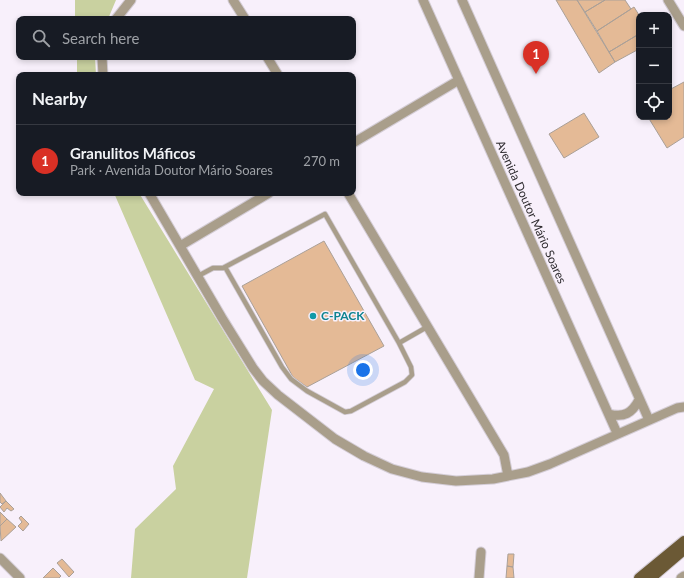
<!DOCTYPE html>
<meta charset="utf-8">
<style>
:root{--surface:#171b24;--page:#20242c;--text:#f1f3f6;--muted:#9ea1a6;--line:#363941;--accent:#d93025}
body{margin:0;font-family:Lato,sans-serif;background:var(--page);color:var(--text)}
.controls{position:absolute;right:12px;top:12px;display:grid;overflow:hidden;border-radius:8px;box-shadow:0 2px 6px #0003}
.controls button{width:36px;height:36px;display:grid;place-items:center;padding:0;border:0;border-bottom:1px solid var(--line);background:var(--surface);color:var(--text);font:20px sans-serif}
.you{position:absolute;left:363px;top:370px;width:14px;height:14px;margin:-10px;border:3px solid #fff;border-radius:50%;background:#1a73e8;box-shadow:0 0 0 6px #1a73e833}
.badge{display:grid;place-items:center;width:26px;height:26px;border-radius:50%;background:var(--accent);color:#fff;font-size:13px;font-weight:700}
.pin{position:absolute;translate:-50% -33px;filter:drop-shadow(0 1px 2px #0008)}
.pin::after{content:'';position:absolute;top:21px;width:14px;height:12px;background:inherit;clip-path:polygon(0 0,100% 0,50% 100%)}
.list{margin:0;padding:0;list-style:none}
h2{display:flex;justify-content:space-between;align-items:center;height:52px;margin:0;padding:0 16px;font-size:17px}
h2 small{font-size:13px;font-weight:400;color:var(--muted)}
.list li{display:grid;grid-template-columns:26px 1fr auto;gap:12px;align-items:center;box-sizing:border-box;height:72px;padding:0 16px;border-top:1px solid var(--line)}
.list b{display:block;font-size:15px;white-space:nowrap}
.list p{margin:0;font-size:13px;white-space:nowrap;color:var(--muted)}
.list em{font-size:13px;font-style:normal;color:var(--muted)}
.icon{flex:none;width:22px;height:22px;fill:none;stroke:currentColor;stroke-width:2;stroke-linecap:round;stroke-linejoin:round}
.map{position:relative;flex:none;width:684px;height:578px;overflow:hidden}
.search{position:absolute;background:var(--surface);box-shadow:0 2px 6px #0003;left:16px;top:16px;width:340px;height:44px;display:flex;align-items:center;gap:10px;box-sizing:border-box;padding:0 14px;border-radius:8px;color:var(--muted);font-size:15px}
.panel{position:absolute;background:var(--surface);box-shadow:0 2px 6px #0003;left:16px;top:72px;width:340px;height:124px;border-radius:8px}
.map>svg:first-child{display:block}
</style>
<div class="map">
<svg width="684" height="578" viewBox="0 0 684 578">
<rect width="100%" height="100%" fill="#f8f0fb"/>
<path fill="#c9d1a0" d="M75,0h41l-8,19h-33z
M77,57h18l1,18h-19z
M114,193h25l133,217 -25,168h-116l4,-49 41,-40 -3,-23 41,-77 -19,-9z"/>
<path fill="#e4ba96" stroke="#aaa098" d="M556,0h21l38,62 -16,11z
M577,0h28l-20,12z
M605,0h20l6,9 -34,22 -12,-19z
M634,7l5,8v19l-30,18 -12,-21z
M639,34v15l-24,13 -6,-10z
M684,82v55l-17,11 -19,-31h21v-27z
M584,113l15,24 -35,21 -15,-24z
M324,241l60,105 -77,41 -14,-10 -51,-91z
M0,493l6,8 -4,3 -2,-2z
M6,501l8,8 -3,2 -4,-3 -3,4 -4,-5z
M0,512l7,7 -7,7z
M21,516l8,8 -6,7 -5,-5 4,-4 -3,-4z
M7,519l9,8 -15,14 -1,-15z
M508,554h6l-1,13 -6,-1z
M62,559l12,13 -5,5 -12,-14z
M507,566l6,1 1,11h-8z
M53,568l8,8 -2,2h-16z"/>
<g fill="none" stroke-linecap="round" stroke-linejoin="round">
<defs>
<path id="service" d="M225,267l57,100 9,12 16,12 38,21 6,-1 54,-29 7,-7 -1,-8 -12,-24
M198,276l15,-8h10l102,-54 74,129 28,-16"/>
<path id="minor" d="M233,0l12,19
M423,0l194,433
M462,0l187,420
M668,0l16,26
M116,19l15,-19
M102,57l1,18
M267,57l11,18
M353,143l106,-63
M149,193l73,125 31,50 10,13 15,14 57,44 29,17 28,13 30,8 34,4 37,-2 35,-7 22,-8 127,-56 7,-1
M348,193l156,262 4,21
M180,246l89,-53
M609,414c15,4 23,-1 30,-14
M0,558l20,20
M479,578l2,-26
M681,578l3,-2"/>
<path id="primary" d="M639,578l45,-37
M651,578l33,-28"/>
</defs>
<use href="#service" stroke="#d4cdd6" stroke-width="6"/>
<use href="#minor" stroke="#d4cdd6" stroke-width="11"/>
<use href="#primary" stroke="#d4cdd6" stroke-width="12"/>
<use href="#service" stroke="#a99e8b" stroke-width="4.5"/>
<use href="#minor" stroke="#a99e8b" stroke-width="9"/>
<use href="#primary" stroke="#6b5935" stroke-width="10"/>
</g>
<circle fill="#0f9aa8" stroke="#f8f0fb" stroke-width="1.5" cx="313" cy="316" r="4"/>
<g text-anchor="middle" stroke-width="3" stroke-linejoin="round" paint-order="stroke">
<g font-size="12" fill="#2f2c30" stroke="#f8f0fb">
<text transform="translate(531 212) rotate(66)" y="4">Avenida Doutor Mário Soares</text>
</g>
<g font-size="12" font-weight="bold" fill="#0d838f" stroke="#f8f0fb" text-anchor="start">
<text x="321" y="320">C-PACK</text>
</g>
</g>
</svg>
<div class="controls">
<button>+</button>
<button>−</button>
<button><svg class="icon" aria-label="locate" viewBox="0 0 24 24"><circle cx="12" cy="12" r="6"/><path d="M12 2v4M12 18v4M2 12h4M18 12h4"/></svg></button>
</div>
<div class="you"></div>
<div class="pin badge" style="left:536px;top:74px">1</div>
<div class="search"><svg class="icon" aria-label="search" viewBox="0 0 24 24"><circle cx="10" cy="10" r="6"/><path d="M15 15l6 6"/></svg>Search here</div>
<section class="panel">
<h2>Nearby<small></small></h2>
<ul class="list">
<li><span class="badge">1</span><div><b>Granulitos Máficos</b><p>Park · Avenida Doutor Mário Soares</p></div><em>270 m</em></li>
</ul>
</section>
</div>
